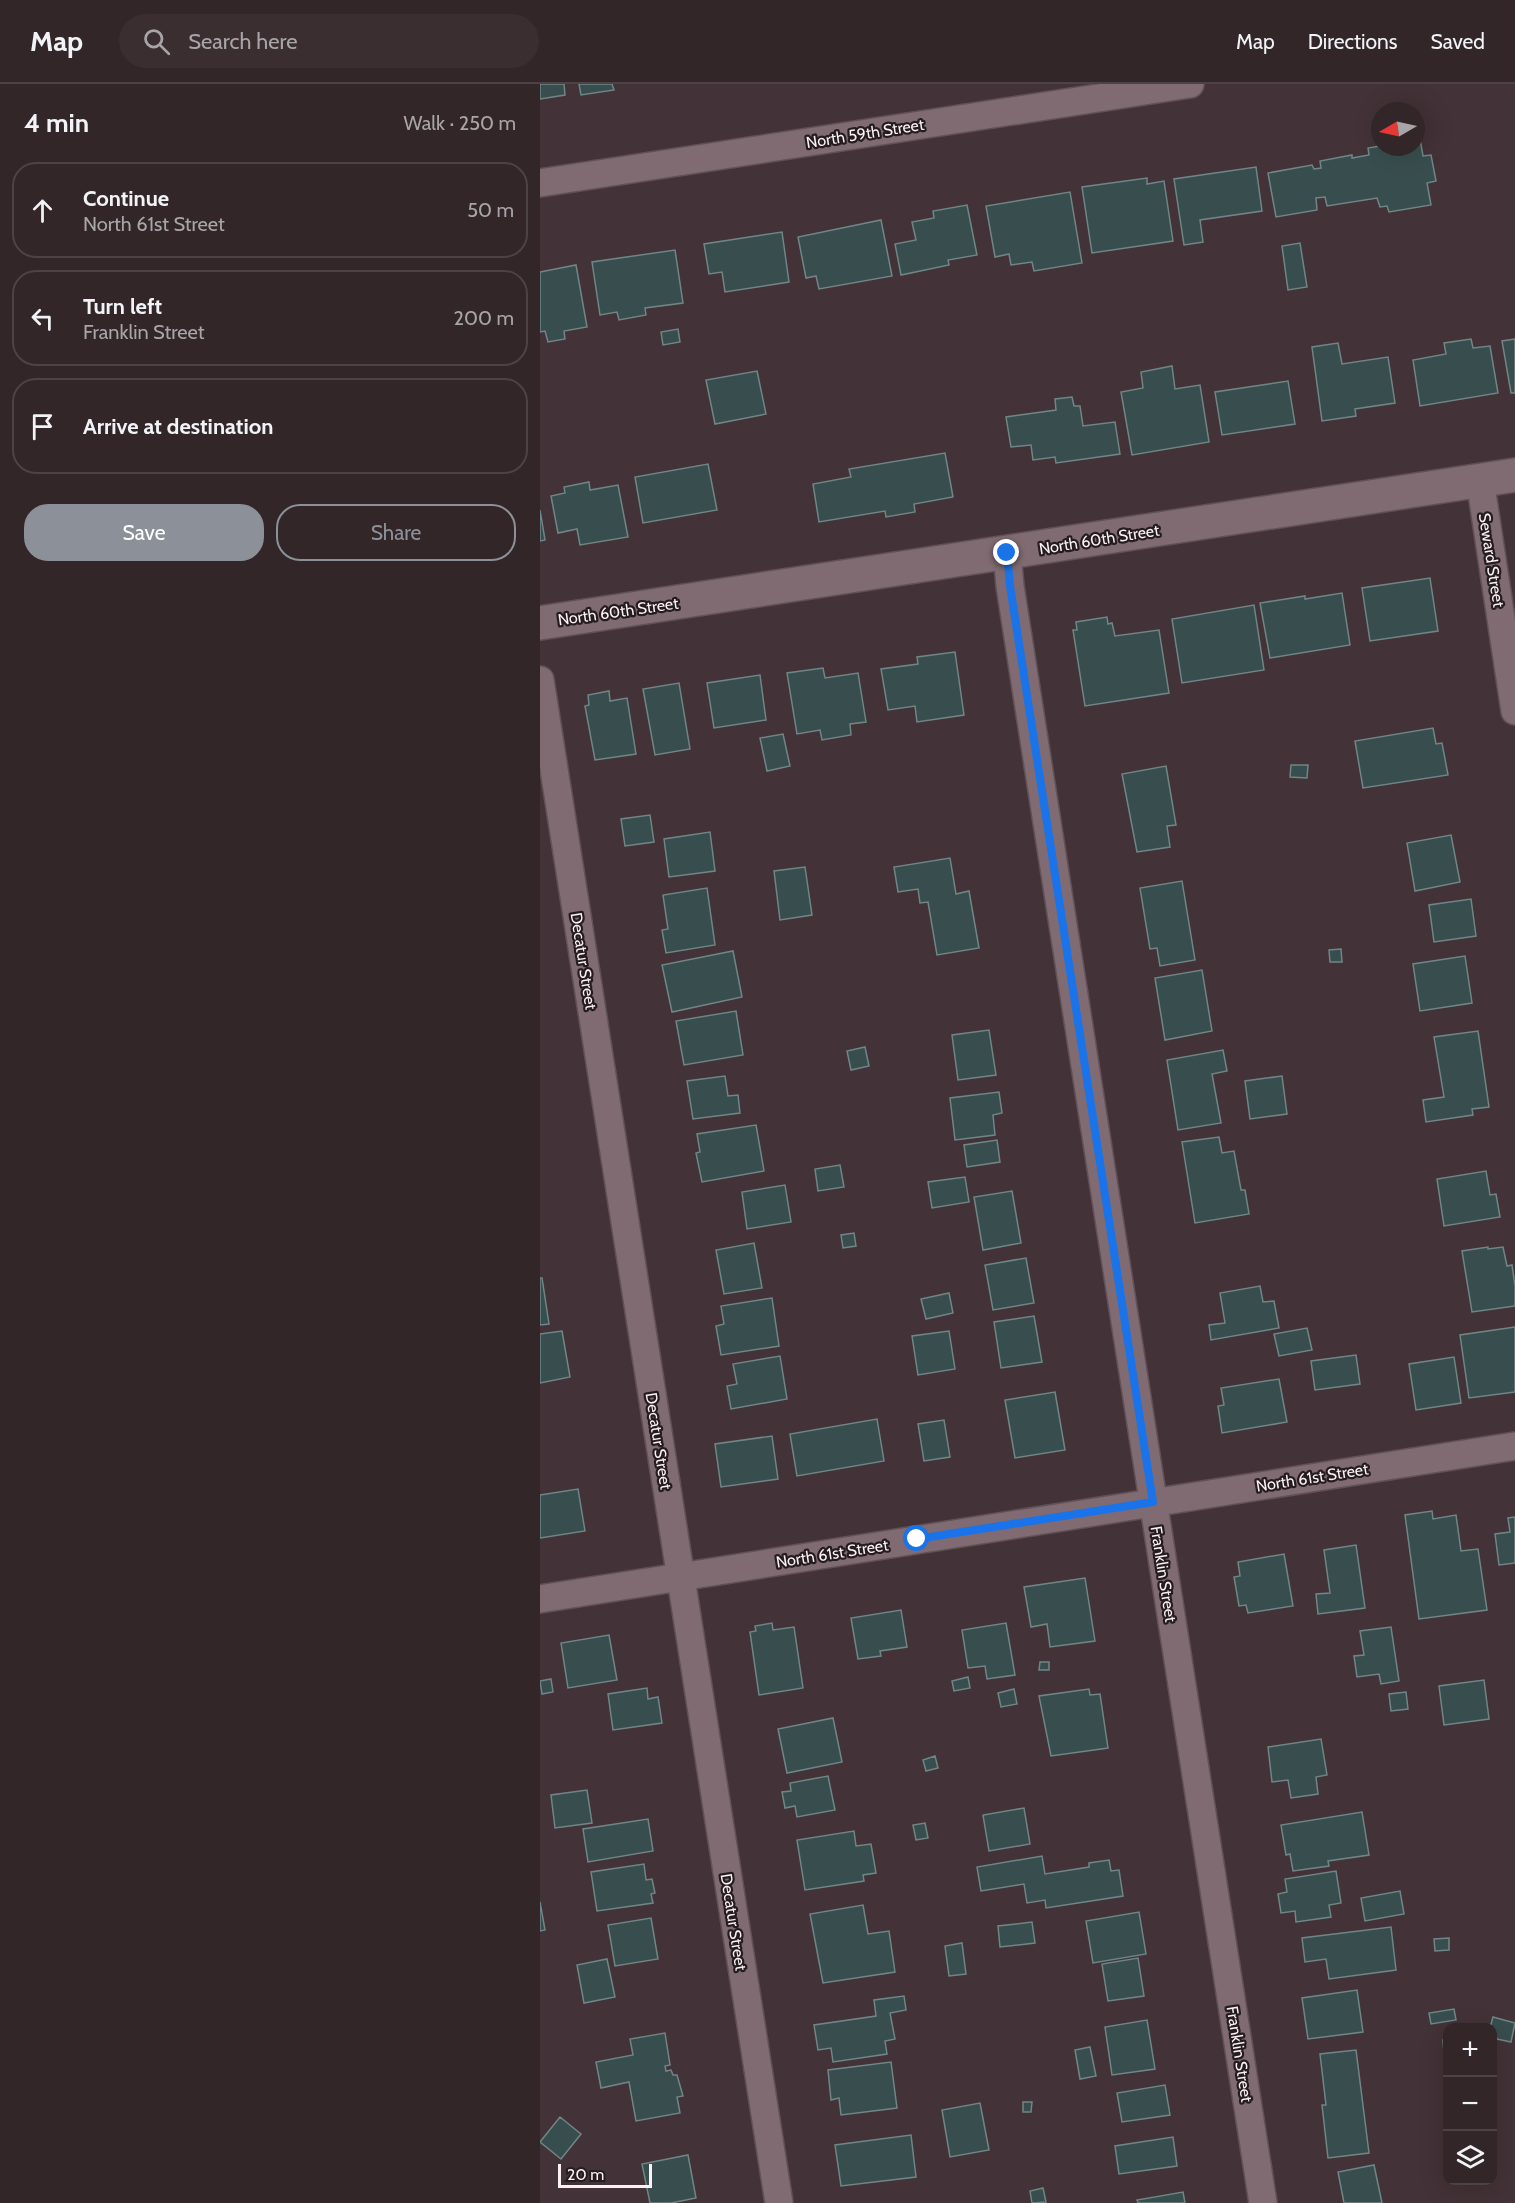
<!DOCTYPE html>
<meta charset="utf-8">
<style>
:root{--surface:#322629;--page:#3a2e31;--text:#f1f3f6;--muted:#a8a5a8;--line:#4d4346;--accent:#8c9099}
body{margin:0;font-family:Cabin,sans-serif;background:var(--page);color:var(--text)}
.controls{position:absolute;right:18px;bottom:18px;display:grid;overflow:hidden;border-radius:12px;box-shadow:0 6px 24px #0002}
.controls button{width:54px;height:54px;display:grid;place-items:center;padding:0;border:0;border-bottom:2px solid var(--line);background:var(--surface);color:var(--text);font:30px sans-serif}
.compass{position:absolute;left:831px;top:18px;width:54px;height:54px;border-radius:50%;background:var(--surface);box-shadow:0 6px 24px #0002;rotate:261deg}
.scale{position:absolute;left:18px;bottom:15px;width:94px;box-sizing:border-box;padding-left:6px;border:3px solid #fbf0f3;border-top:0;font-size:16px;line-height:21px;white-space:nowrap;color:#fbf0f3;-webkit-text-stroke:4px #241c1e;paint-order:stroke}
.stop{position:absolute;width:18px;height:18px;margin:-14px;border:4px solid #1a73e8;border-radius:50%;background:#fff}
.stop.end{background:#1a73e8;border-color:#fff;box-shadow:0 2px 6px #0008}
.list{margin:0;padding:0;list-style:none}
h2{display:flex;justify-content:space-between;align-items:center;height:78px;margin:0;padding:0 24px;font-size:26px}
h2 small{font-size:20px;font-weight:400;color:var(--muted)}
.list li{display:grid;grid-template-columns:39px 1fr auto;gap:18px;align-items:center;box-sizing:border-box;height:96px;margin:0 12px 12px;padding:0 12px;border:2px solid var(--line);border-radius:24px}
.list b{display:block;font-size:22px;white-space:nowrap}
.list p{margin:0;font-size:20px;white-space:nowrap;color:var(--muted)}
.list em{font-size:20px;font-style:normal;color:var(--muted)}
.actions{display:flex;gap:12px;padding:18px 24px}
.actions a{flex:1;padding:14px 0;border:2px solid var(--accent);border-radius:24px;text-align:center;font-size:21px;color:var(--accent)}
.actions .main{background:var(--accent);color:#fff}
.icon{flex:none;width:33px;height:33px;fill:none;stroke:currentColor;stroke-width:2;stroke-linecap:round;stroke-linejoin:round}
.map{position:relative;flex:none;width:975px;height:2119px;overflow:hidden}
header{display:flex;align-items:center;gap:36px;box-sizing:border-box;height:84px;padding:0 30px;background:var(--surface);border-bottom:2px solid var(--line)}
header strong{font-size:28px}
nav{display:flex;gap:33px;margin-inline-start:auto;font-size:21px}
.search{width:420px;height:54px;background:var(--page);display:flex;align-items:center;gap:15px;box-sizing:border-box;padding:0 21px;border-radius:33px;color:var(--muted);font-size:22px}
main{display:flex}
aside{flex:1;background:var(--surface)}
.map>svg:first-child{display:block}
</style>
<header>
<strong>Map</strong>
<div class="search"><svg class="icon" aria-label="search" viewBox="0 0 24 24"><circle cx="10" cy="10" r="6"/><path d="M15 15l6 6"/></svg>Search here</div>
<nav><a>Map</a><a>Directions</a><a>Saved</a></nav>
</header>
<main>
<aside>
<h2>4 min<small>Walk · 250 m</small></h2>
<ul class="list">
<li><svg class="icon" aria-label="ahead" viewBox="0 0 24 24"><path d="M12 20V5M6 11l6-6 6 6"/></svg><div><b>Continue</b><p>North 61st Street</p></div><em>50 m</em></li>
<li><svg class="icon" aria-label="left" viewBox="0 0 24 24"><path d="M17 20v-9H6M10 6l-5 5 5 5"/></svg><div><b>Turn left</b><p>Franklin Street</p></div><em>200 m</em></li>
<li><svg class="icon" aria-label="arrive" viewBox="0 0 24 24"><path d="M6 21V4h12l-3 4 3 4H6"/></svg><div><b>Arrive at destination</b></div></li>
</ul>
<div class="actions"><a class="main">Save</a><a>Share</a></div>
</aside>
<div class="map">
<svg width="975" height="2119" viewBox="0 0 975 2119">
<rect width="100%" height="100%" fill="#433237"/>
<path fill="#384d4d" stroke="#708686" stroke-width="1.5" d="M0,0h24l1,11 -25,4z
M39,0h33l2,6 -33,5z
M876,55h4l3,17 8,-1 5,26 -9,2 4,22 -42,7 -2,-6 -7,1 -3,-9 -50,8 -2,-9 -9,1 1,12 -41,7 -8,-44 44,-8 2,4 7,-1 -1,-7 32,-6v3l17,-3 -1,-7 12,-2 36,1z
M716,83l6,44 -62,9 3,22 -19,3 -10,-66z
M607,94v6l17,-3 9,60 -81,12 -10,-66z
M530,108l12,71 -48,8 -2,-9 -21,3 -2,-11 -14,3 -9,-51z
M427,121l10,50 -29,5 1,5 -48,10 -6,-31 21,-4 -4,-18 22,-4 -1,-7z
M341,136l11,56 -73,13 -3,-13 -10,2 -8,-41z
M242,148l7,50 -64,10 -3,-20 -13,2 -5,-30z
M760,159l7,44 -19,3 -6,-44z
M135,166l8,53 -38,5 1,7 -27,5 -2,-8 -17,3 -8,-53z
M36,181l11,62 -23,4 1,8 -17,3 -3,-11 -5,1v-60z
M138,245l2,13 -17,3 -2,-13z
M931,255l2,9 17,-2 8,47 -78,13 -7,-46 33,-6 -2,-11z
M975,255v54h-4l-9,-52z
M798,259l4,21 46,-7 7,46 -40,6 1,7 -34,5 -10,-74z
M632,282l3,23 25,-4 9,57 -77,13 -11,-63 22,-4 -2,-16z
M217,287l9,43 -51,10 -9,-44z
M748,297l7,43 -73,11 -7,-43z
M532,313l2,9h6l3,20 32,-4 5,32 -64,9 -1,-6 -22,3 -2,-15 -20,2 -5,-30 50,-7 -1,-11z
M405,369l8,44 -39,7 1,8 -29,5 -1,-6 -66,11 -6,-38 38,-7 -2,-8z
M168,380l9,46 -74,13 -8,-46z
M49,398l1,8 28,-5 10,52 -48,8 -3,-16 -19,4 -7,-37 14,-3 -1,-6z
M0,426l5,30 -5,1z
M890,494l8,53 -68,10 -8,-53z
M802,509l8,52 -80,13 -10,-55 45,-7v3z
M714,521l10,65 -82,13 -10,-64z
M567,533l1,7 4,-1 3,13 44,-6 10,63 -84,13 -12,-76h4l-1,-8z
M415,568l9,63 -47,7 -2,-16 -27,4 -7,-41 37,-5 -1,-7z
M283,584l2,10 33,-5 8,49 -16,2 1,11 -29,5 -2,-10 -23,4 -10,-61z
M220,591l6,45 -52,8 -7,-45z
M139,599l11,66 -35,6 -12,-66z
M69,607l1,10 17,-3 9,56 -41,6 -10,-54 4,-1 -1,-10z
M893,644l3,16 6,-1 6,32 -85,13 -8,-47z
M243,650l7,32 -23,5 -7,-33z
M751,681h17l-1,13 -17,-1z
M626,682l10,59 -9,1 3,21 -33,5 -15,-78z
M110,731l4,27 -29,4 -4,-27z
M170,748l5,39 -46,6 -5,-38z
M911,751l9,47 -45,9 -8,-48z
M410,774l6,36 13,-3 10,57 -42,7 -9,-53 -8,1 -2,-14 -20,3 -4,-25z
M265,783l7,48 -32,5 -6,-49z
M642,797l13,79 -35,6 -3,-18 -7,1 -10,-61z
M167,804l8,57 -49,8 -4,-23 6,-1 -5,-34z
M931,815l5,37 -42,6 -5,-37z
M801,865l1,13h-12l-1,-12z
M193,867l9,46 -70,15 -10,-47z
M925,872l7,47 -52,8 -7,-47z
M662,886l10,61 -47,9 -10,-62z
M196,927l7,44 -59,10 -8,-44z
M449,946l7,45 -38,5 -6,-45z
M938,947l11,76 -17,2 1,6 -47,7 -3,-22 21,-3 -10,-60z
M325,963l4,19 -18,4 -4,-19z
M683,966l4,21 -15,3 9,49 -43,7 -11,-70z
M185,992l3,20 10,-1 2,18 -47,6 -6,-38z
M742,992l5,38 -37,5 -5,-38z
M459,1008l3,21 -9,2 2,20 -40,5 -5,-42z
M216,1041l8,46 -62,11 -6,-29 4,-1 -3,-18z
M679,1053l3,16 12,-2 7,39h4l4,24 -54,9 -13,-81z
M457,1056l3,22 -33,5 -3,-22z
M300,1081l4,22 -26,4 -3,-22z
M946,1087l4,24 6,-1 4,23 -56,9 -7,-47z
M425,1093l4,25 -37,6 -4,-26z
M245,1101l6,37 -44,7 -5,-37z
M472,1107l9,52 -38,7 -9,-53z
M314,1149l2,13 -13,2 -2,-13z
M214,1159l8,45 -38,6 -8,-44z
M948,1163v2l15,-2 4,19 5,-1 3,21v20l-43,6 -10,-61z
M486,1174l8,45 -41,7 -8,-45z
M0,1194h2l7,46 -9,1z
M720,1202l3,16 11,-1 5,27 -68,12 -2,-15 16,-2 -5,-30z
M409,1209l4,20 -27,6 -5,-20z
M232,1214l7,48 -58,9 -5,-29 8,-2 -3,-18z
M494,1232l8,46 -41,6 -7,-46z
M975,1243v65l-46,6 -9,-63z
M767,1244l5,22 -33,6 -5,-22z
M22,1247l8,46 -30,6v-49z
M409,1247l6,38 -37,6 -6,-39z
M816,1271l4,29 -45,6 -4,-29z
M240,1272l7,43 -56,10 -4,-23 10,-2 -4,-20z
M914,1273l7,46 -45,7 -7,-46z
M739,1295l8,43 -65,11 -4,-27 6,-1 -3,-17z
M515,1308l10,58 -50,8 -10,-58z
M337,1335l7,42 -87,15 -7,-42z
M404,1336l6,37 -26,4 -6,-37z
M232,1352l6,43 -57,8 -6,-43z
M38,1405l7,42 -45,7v-43z
M892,1427l1,8 23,-4 5,36 17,-2 9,61 -68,9 -14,-104z
M975,1433v46l-16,2 -4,-31 15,-2 -2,-14z
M816,1461l9,63 -47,6 -2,-20 14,-1 -6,-43z
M744,1470l9,52 -45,7 -2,-8 -7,1 -5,-29 6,-1 -2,-14z
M545,1494l10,63 -45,6 -3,-23 -16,3 -7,-40z
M361,1526l6,37 -27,4 1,5 -23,3 -7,-41z
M232,1539l1,7 21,-3 9,61 -44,7 -9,-63 6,-1 -1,-5z
M466,1539l9,52 -28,4 -2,-13 -17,2 -6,-38z
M851,1543l8,54 -18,3 -2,-10 -22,3 -3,-21 10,-1 -4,-24z
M69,1551l8,45 -49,8 -7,-45z
M500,1578h9v8h-10z
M428,1593l2,11 -16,3 -2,-10z
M11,1595l2,13 -11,2 -2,-13z
M944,1596l5,39 -45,6 -5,-39z
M107,1604l1,11 10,-2 4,26 -49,7 -5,-36z
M474,1605l3,15 -16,3 -3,-14z
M549,1605l1,6 10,-1 8,54 -57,8 -12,-60z
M866,1608l2,17 -17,2 -2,-17z
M293,1634l9,44 -55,11 -9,-44z
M781,1655l6,36 -11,2 2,17 -27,4 -3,-18 -16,2 -4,-35z
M395,1672l3,12 -12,3 -3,-11z
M288,1692l7,34 -38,7 -2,-11 -10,2 -3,-16 9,-1 -1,-8z
M47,1706l5,33 -37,5 -4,-33z
M484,1724l6,36 -41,7 -6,-36z
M822,1728l7,43 -41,6 1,5 -36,5 -3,-17 -4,1 -5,-30z
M108,1735l5,32 -65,11 -5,-33z
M385,1739l3,15 -12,2 -3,-15z
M314,1747l2,15 15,-2 5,29 -13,2 1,6 -59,9 -8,-50z
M502,1772l3,18 44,-7v-4l20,-3 2,11 8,-1 4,26 -77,12 -1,-8 -18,3 -3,-19 -43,7 -4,-24z
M104,1780l2,16 6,-1 3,14 -4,1 2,9 -56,8 -6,-39z
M796,1787l5,32 -12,2 2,12 -35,5 -1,-11 -14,2 -3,-19 9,-2 -2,-13z
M860,1807l4,23 -39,7 -4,-23z
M0,1818l5,28 -5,1z
M323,1821l5,29 21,-3 6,41 -72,11 -13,-69z
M599,1828l7,42 -53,9 -7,-42z
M111,1834l7,41 -43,7 -7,-41z
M492,1838l3,21 -35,4 -2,-21z
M851,1843l5,43 -67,9 -3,-20 -21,3 -3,-24z
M909,1854v12l-14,1 -1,-12z
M422,1859l4,31 -17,2 -4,-30z
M598,1874l6,38 -36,5 -6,-37z
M67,1875l8,38 -31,6 -7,-38z
M817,1906l6,42 -55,7 -6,-41z
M364,1912l2,14 -16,3 5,26 -10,2 2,13 -54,8 -2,-14 -13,2 -4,-25 62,-9 -2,-16z
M914,1925l2,11 -25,4 -2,-11z
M953,1933l22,6 -4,19 -19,-4v-10h-2z
M607,1936l8,49 -43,6 -7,-48z
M125,1949l5,32 -5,1 1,5 5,-1 2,5h4l6,21 -6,1 3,16 -44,8 -7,-39 -28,6 -5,-26 37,-7 -3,-16z
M908,1955v14h-4l-1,-13z
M550,1963l6,29 -16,3 -5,-29z
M816,1966l13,103 -41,5 -6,-53h4l-6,-51z
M351,1978l6,46 -56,7 -2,-17 -8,2 -3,-30z
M625,2001l5,30 -48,7 -5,-29z
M483,2018h9l-1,10h-8z
M440,2019l9,47 -39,7 -8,-47z
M20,2033l21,17 -20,25 -21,-17z
M371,2051l5,42 -75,9 -6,-41z
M633,2053l4,29 -58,8 -4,-28z
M148,2071l8,43 -25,5h-21l-8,-39z
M834,2081l8,38h-38l-6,-31z
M503,2104l3,14 -14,1 -2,-12z
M643,2108l2,11h-47l-1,-3z"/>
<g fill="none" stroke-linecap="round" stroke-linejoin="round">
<defs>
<path id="minor" d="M0,99l650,-99
M940,396l35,231
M467,469l3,33 253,1617
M0,596l239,1523
M0,1515l975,-153"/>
<path id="tertiary" d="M0,539l975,-148"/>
</defs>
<use href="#minor" stroke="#605155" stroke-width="30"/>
<use href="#tertiary" stroke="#605155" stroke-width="36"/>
<use href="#minor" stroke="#7f6b71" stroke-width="27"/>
<use href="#tertiary" stroke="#7f6b71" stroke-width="33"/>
</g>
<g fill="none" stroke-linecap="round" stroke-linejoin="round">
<path stroke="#1a73e8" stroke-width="8" d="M377,1455l236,-37 -143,-916 -3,-33"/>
</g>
<g text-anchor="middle" stroke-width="4.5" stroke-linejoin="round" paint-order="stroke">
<g font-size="16" fill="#fbf0f3" stroke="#241c1e">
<text transform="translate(325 49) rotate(-9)" y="6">North 59th Street</text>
<text transform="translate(559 455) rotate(-9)" y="6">North 60th Street</text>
<text transform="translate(952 476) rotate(81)" y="6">Seward Street</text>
<text transform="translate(78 527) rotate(-8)" y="6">North 60th Street</text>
<text transform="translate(44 877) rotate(81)" y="6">Decatur Street</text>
<text transform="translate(119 1357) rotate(81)" y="6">Decatur Street</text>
<text transform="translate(772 1393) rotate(-9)" y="6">North 61st Street</text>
<text transform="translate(292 1469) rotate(-9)" y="6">North 61st Street</text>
<text transform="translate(624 1490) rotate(81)" y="6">Franklin Street</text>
<text transform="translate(194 1838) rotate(81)" y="6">Decatur Street</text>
<text transform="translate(700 1970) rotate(81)" y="6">Franklin Street</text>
</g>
</g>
</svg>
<div class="controls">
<button>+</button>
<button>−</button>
<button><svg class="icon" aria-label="layers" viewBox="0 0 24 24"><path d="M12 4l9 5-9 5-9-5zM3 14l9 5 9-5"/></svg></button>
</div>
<svg class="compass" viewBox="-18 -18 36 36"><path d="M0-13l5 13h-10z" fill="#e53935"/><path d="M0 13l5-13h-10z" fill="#a8a5a8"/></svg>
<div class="scale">20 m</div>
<div class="stop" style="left:377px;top:1455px"></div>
<div class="stop end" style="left:467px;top:469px"></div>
</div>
</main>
